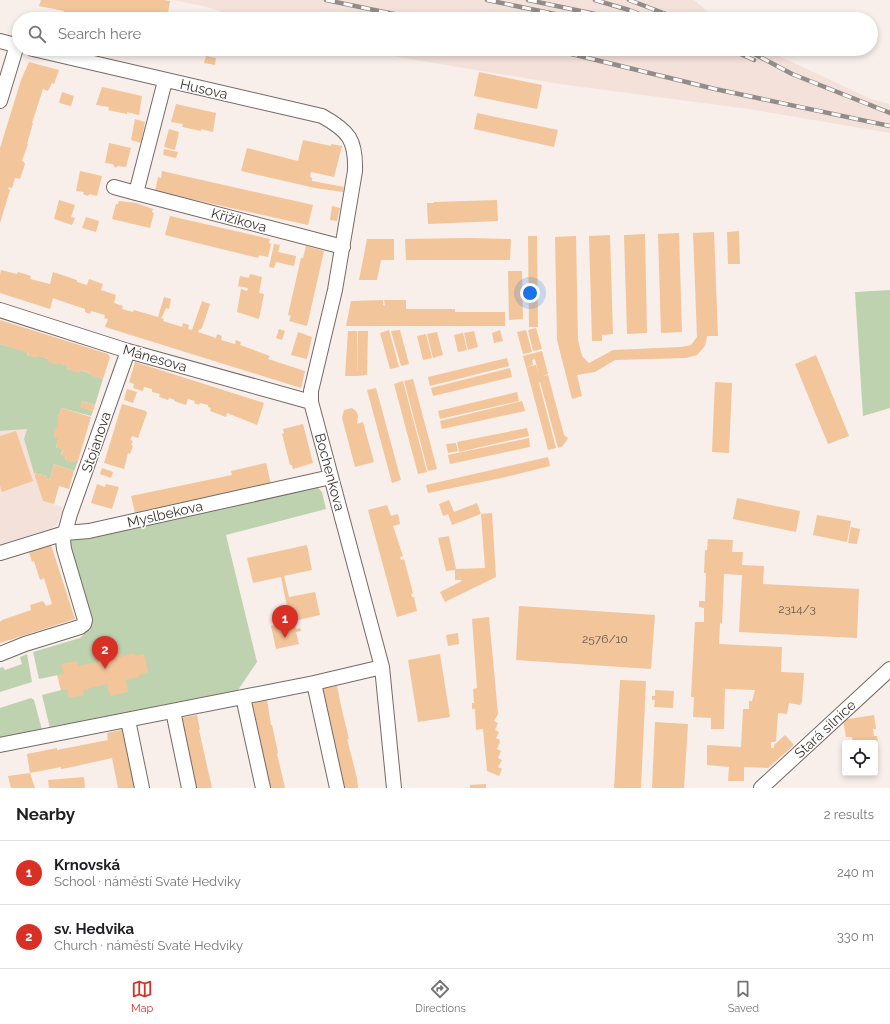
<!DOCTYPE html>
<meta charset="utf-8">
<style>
:root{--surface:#fff;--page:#f2f2f2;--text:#202124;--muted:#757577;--line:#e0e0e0;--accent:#d93025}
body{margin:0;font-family:Raleway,sans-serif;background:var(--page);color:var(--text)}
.controls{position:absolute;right:12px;bottom:12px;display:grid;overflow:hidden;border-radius:4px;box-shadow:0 2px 6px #0003}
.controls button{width:36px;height:36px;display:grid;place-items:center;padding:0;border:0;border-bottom:1px solid var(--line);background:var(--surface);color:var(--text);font:20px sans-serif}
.you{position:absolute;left:530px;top:293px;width:14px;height:14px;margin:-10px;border:3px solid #fff;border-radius:50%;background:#1a73e8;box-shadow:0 0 0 6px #1a73e833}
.badge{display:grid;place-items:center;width:26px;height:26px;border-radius:50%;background:var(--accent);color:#fff;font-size:13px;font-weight:700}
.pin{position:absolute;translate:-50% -33px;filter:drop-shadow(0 1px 2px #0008)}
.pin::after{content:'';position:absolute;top:21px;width:14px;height:12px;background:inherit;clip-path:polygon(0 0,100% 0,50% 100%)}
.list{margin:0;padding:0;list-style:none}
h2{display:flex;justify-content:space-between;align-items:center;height:52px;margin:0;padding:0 16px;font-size:17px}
h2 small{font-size:13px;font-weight:400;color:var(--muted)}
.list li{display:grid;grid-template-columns:26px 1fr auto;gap:12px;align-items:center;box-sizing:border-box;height:64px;padding:0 16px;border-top:1px solid var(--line)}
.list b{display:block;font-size:15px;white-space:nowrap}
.list p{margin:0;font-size:13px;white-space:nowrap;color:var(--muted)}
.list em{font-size:13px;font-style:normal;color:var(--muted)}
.icon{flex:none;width:22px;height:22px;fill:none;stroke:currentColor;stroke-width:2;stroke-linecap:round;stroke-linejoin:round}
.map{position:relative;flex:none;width:890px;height:788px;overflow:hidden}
.search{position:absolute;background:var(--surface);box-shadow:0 2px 6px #0003;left:12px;right:12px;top:12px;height:44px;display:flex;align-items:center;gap:10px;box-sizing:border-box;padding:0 14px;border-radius:22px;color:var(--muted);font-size:15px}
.sheet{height:180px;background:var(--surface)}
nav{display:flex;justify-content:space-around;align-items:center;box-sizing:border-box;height:56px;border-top:1px solid var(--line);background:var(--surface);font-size:11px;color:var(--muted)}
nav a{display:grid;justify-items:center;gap:2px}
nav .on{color:var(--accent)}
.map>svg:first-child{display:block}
</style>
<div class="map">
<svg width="890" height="788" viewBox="0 0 890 788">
<rect width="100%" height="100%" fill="#f8eeea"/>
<path fill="#f3e1da" d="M173,0h521l23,19h-472l-42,-13z
M351,49h413l107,50 19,5v29l-141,-24 -189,-25z
M27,429l-3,10 19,62 20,6 -5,16 -6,5 -52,17v-114z"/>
<path fill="#bfd2b0" d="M890,290v118l-27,8 -8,-124z
M0,344l28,8 -1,3 9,2 1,-2 31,11 -1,3 12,3 1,-2 10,3 -1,1 14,5 -8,26 -13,-4 -1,6 12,4 -2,5 -29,-8 -4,9 1,2 -1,20 -2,8 7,2 -2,5 5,3 -1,2 9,3 1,-2 3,1 -4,10 -20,-7 -4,16 -4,-1 1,-3 -13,-3 -10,-34 3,-10 -27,2z
M318,488l4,4 4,17 -100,26 31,127 -19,28 -22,12 -2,-7 -164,33 -8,-33 19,-5 -3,-15 -19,4 -6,-27 47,-14 7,-7 4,-8 -24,-82z
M27,654l5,28 -32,10v-24l3,-1 2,3 17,-6 -2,-7z
M31,698l3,2 8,30 -42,13v-35z"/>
<path fill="#f3c59a" d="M41,0h123l6,1 -3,18h-27l-32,-7 -2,7h-5l-38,-6 1,-2 -25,-5z
M206,56l10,2 -1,7 -11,-2z
M29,62l30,8 -5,14 -2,-1 -4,8 -5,-2 -11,34h1l-6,21h1l-6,17 2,1 1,2 -5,15 -5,-1 -3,10 -3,-1 -1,2 2,1 -10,33v-75l21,-68z
M479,72l63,13 -5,24 -63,-13z
M102,87l40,9 -3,19 -12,-3v2l-19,-4 1,-3 -13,-2z
M62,92l12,4 -3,10 -12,-3z
M176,104l40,9 -3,19 -12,-3v2l-19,-4 1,-3 -12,-2z
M477,113l81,17 -4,17 -80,-18z
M135,119l10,3 -4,21 -10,-3z
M169,129l10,3 -4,18 -11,-3z
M303,140l28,6v-2l11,2 -8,31 -23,-5 -1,5 2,1v3l32,6 -1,5 -28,-4 -74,-17 6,-23 51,13z
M109,143l22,5 -5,19 -8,-1 -3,2 -2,-4 -8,-1z
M164,149l14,3 -2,6 -13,-3z
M80,171l22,5 -5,20 -8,-2 -1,2 -5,-2 1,-2 -8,-1z
M162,171l151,34 -5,20 -153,-34 3,-14 3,1z
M59,200l16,5 -4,12 4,1 -3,7 -18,-6z
M497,200l1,21 -70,3 -1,-21h7v-1z
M119,201l17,2 17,6 -1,3 2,1 -4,15 -38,-9 4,-15h2z
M332,206l8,2 -3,13 -7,-1z
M170,216l100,23 -1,4 2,1 -3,13 -9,-2 -1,3 -93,-23z
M86,217l13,4 -3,11 -14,-4z
M739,231l1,33h-12l-1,-32z
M714,232l4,104h-11l-2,10 -8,9 -11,3 -71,2 -20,12 -18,3 5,21 -10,3 -15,-59 -2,-103 21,-1 2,104 4,16 7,7 24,-13 68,-3 10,-2 6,-8 -4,-104z
M679,233l3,99 -21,1 -3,-99z
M645,234l2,99 -20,1 -3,-99z
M610,235l3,99 -11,1v6h-10l-3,-105z
M528,236h9l1,91h-9z
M468,238l43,1 -1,21h-104l-1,-21z
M367,239h27v21h-13l-4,20h-18z
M274,244l6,1 -2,7 18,4 -2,10 -18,-4 -2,6 -5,-1z
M306,246l18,5 -17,75 -18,-5 2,-5 -3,-1 13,-57h2z
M1,270l16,4 1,-2 13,4 -1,3 20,5 3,-12 24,8v2l10,3 2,-6 14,5 -2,6 15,5 -2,8 9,3 -1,3 11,3 1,-2 24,7 6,-20 7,2 -2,10 -3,-1 -3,7 -2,3 3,1 -1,2 19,6 1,-4 6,2 -1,4 4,1 10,-29 8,3 -8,24 -3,2 -1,2 18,6 1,-4 5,2 -1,4 14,4 1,-4 5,2 -1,3 30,11 -2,3 37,12 -4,17 -196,-61 3,-8 -4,-1 1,-3 -14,-4 -1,3 -5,-2v-3l-27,-9 -5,-2 -3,11 -50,-16v-18z
M508,271h14l1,48 -14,1z
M250,274l12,3 -3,16 5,1 -5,25 -22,-7 4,-23 6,2 1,-3 -10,-2 2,-10 9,2z
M383,300v5l2,1 -1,-6h22v9h49v3h50v14h-159l5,-25z
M0,320l108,34 2,3 -7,22 -14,-4 1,-2 -6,-2 -4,-1 -1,3 -12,-4 1,-3 -10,-3 -1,2 -9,-3 1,-3 -12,-3 -1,2 -9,-3 1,-2 -28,-9z
M536,328l6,21 -9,2 -5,-21z
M279,329l6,2 -3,9 -6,-2z
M389,330l10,37 -9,2 -10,-36z
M400,330l9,34 -8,2 -10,-35z
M500,330l3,11 -9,2 -2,-10z
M526,330l6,22 -9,2 -6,-22z
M348,331h9v45h-12z
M358,331h10l-1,44 -10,1z
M474,331l4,16 -10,3 -4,-17z
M298,332l14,5 -5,22 -16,-4z
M437,332l6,23 -10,3 -6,-24z
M463,333l4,17 -9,2 -4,-17z
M426,334l6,24 -9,2 -6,-24z
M542,351l6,23 -5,2 5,-1 16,60 4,3 -5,8 -5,2 -18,-66 -1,1 17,65 -8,2 -22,-83 10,-2 3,11 -4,-17 -3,1 1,5 -7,2 -3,-11z
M816,355l33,81 -21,8 -33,-80z
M507,358l2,8 -79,20 -2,-9z
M135,362l129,41 -7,22 -30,-12 -1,4 -16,-6 1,-3 -3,-1v-2l-8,-2 -1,2 -5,-2 1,-2 -7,-2 -2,6 -12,-4 1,-1 -6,-2 -1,2 -9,-3 1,-3 -8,-2v-3l-8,-2 -1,4 -10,-3 1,-4 -5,-2z
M510,368l2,9 -79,19 -2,-8z
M413,379l24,90 -9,2 -24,-90z
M403,381l24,91 -9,2 -24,-90z
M715,382l17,1 -3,70 -17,-1z
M376,388l25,92 -9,3 -25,-93z
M127,389l10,3 -4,11 -9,-3z
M517,392l2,9 -79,18 -2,-8z
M82,401l13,4 -2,6 -13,-4z
M522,401l3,10 -83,18 -2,-8z
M122,404l24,7 1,2 -9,25 -6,-2 -2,4 3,1 -2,4 2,1 -3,8 -2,-1 -4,16 -20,-6z
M62,408l29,9 -13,44 -3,-1 -1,3 -9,-3 1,-3 -4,-1 -1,-1 2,-5 -7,-3 2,-8 -5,-2 6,-18 -2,-1z
M352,408l4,3 2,4 -1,9 6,-2 11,40 -19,5 -13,-49 2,-8z
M303,424l10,39 -20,6 -1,-4h-2l-8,-31 2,-1 -1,-4z
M527,428l2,8 -70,16 -2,-10z
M16,431l17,50 -31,11 -2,-6v-50z
M529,438l1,9 -80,17 -2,-9z
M456,443l2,8 -10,2 -2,-9z
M548,457l2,9 -44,11 -78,16 -2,-8z
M266,463l5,21 -136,29 -4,-17 101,-21 -1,-4z
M54,464l20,7 -5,18 -10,-3 -5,18 -11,-3 -9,-28 13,3 -1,3 4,1z
M102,468l11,4 -2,6 -11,-4z
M97,484l8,3 1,-3 13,3 -7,22 -21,-6z
M737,498l63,13 -4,21 -63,-13z
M449,500l5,12 23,-9 4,11 -29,11 -4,-11 -5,2 -4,-12z
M387,505l4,11 7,-2 2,10 -7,2 10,30 -3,1 1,3 3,-1 9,34 -2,1 1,3h2l3,14 -20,6 -29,-107z
M492,513l4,64 -51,25 -5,-10 22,-11 -1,-1h-6v-10l-9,1 -8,-33 11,-2 7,33 29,-1 -4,-54z
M817,515l34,6 -4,21 -34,-7z
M851,527l9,2 -3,15 -9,-1z
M708,539l25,1 -1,12h11l-1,13 22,1 -1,18 96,5 -2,49 -118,-6 3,-57 -18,-1 -2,50 -2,-1 -1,21 63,3 -1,25 23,1 -2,29 -2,3 -11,-2 -2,11 -9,-1 -2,28 -2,1h-3v6h3v-3l11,-10 9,10 -26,23 -24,-1v14h-16l1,-14 -22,-2v-20l34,2 2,-38h6v-8h3l3,-11 -30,-1 -1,40h-13v-11l-18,-1 1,-20h-3l4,-75h9v-14l-5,-1v-6h6l1,-28h-2l1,-23h2z
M51,545l24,74 -75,24v-21l2,-2 29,-10 -1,-5 13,-4 3,5 6,-2 -8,-26 -4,2 -6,-19 -2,1 -3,-10z
M307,545l5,25 -28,6 5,21 26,-5 5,23 -26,6 2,8 4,-1 1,3 -5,1 3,12 -23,5 -5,-23 19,-5 -9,-44 -28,6 -6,-25z
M519,606l136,9 -4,54 -135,-9z
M489,617l9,97 -4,7 4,2 -3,7 4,2 -3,6 4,2 -1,1 1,1 -3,7 4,2 -3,7 4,2 -4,7 4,2 -3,7 -12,-5 -4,-42 -7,1 -1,-21h-3v-6h2l-1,-14 4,-1 -5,-69z
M458,633l1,11 -11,2 -2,-11z
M118,644l3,13 13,-4 1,3 9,-2 4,18 -9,3v2l-13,3 2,12 -18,4 -3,-12 -24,6 1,5 -15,3 -2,-9 -6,1 -4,-15 7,-1 -3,-10 16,-3 1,5 24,-5 -3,-12z
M440,654l10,63 -32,5 -10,-62z
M620,680l26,1 -5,107h-27z
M337,686l4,20 8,33h-2l10,39 1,10h-17l-20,-99z
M655,690l19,1 -1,17 -19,-1 1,-7h-3v-4h3z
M267,700l4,25h1l6,28 -1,1 1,4 7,30h-17l-17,-84z
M197,715l3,15h-1l13,58h-17l-15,-70z
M874,715l2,14h-3l1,7h3l1,7h-25l-1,-6h-6l-3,-17z
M655,722l33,2 -4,64h-32z
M125,729l12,59h-19l-6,-30 -40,9 -11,2v-2l-31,6 5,15h-24l-3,-12 22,-3 -3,-19 30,-6v2l51,-10 -1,-7z
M84,777l1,11h-36l-1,-8z
M486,784v4h-16v-3z"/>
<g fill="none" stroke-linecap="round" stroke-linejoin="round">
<defs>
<path id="minor" d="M0,41l19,5
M33,49l289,67c27,15 34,24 33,55l-20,119 -24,101v11l71,265 12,121
M165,81l-29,112 207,54
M0,101l17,-56
M114,187l22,6
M0,310l128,41 183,51
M0,553l65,-20 24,-2 242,-54
M0,654l25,-10 55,-17 4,-3 1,-4 -21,-71 -1,-9 7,-26 58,-163
M314,683l23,105
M243,697l20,91
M173,711l16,77
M128,720l14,68
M0,745l314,-62 68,-16
M761,788l129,-119"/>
</defs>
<use href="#minor" stroke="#736a67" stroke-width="16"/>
<use href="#minor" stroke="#fff" stroke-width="14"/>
<defs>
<path id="rail" d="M326,0l92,19
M487,0l92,19
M528,0l91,19
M595,0l34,10 24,9
M629,0l50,19
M551,49l164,40 175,37
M720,49l14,4
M729,49l25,11
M745,49l47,25 98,39"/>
</defs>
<use href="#rail" stroke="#938c89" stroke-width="4.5"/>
<use href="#rail" stroke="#fffdfc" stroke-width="3" stroke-dasharray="9" stroke-linecap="butt"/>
</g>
<g text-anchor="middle" stroke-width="3" stroke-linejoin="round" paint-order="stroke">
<g font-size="12" fill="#68594d">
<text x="797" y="613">2314/3</text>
<text x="605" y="643">2576/10</text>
</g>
<g font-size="14" fill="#393533" stroke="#fffdfc">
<text transform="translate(204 89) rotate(13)" y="5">Husova</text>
<text transform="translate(239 220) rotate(15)" y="5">Křižíkova</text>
<text transform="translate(155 358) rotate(16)" y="5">Mánesova</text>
<text transform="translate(96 442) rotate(-71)" y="5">Stojanova</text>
<text transform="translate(330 472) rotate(75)" y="5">Bochenkova</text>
<text transform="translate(165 514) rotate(-13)" y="5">Myslbekova</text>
<text transform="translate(825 729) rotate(-43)" y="5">Stará silnice</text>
</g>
</g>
</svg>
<div class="controls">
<button><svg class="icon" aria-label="locate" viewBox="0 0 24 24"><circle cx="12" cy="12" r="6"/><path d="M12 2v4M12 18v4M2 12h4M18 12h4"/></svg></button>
</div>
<div class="you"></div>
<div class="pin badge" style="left:285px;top:638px">1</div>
<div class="pin badge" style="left:105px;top:669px">2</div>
<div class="search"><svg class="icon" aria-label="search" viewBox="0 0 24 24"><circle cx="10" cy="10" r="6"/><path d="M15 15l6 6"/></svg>Search here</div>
</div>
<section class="sheet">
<h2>Nearby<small>2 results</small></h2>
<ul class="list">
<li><span class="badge">1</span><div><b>Krnovská</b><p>School · náměstí Svaté Hedviky</p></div><em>240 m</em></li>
<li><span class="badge">2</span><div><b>sv. Hedvika</b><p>Church · náměstí Svaté Hedviky</p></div><em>330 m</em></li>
</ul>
</section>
<nav>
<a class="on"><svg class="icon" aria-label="map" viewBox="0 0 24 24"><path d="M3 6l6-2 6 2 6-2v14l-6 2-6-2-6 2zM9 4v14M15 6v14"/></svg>Map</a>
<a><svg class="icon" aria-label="directions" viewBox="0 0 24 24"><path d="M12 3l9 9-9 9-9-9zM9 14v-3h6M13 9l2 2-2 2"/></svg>Directions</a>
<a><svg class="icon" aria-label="saved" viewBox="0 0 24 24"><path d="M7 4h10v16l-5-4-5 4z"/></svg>Saved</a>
</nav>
